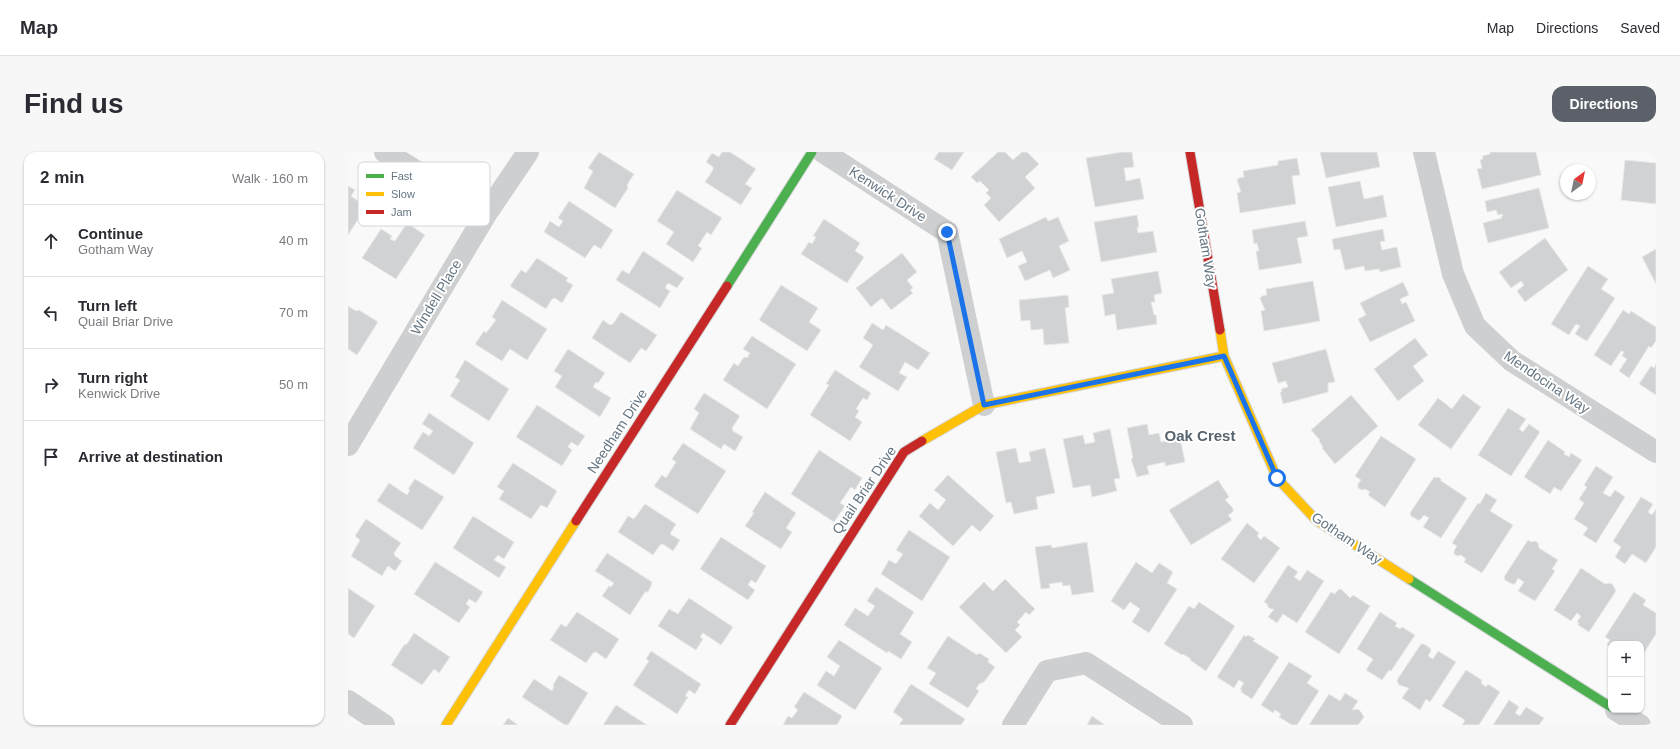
<!DOCTYPE html>
<meta charset="utf-8">
<style>
:root{--surface:#fff;--page:#f7f7f7;--text:#2b2b33;--muted:#7c7c81;--line:#e1e1e2;--accent:#5c6169}
body{margin:0;font-family:Arial,sans-serif;background:var(--page);color:var(--text)}
.controls{position:absolute;right:12px;bottom:12px;display:grid;overflow:hidden;border-radius:8px;box-shadow:0 1px 3px #0004}
.controls button{width:36px;height:36px;display:grid;place-items:center;padding:0;border:0;border-bottom:1px solid var(--line);background:var(--surface);color:var(--text);font:20px sans-serif}
.compass{position:absolute;left:1212px;top:12px;width:36px;height:36px;border-radius:50%;background:var(--surface);box-shadow:0 1px 3px #0004;rotate:33deg}
.stop{position:absolute;width:12px;height:12px;margin:-9px;border:3px solid #1a73e8;border-radius:50%;background:#fff}
.stop.end{background:#1a73e8;border-color:#fff;box-shadow:0 1px 4px #0008}
.list{margin:0;padding:0;list-style:none}
h2{display:flex;justify-content:space-between;align-items:center;height:52px;margin:0;padding:0 16px;font-size:17px}
h2 small{font-size:13px;font-weight:400;color:var(--muted)}
.list li{display:grid;grid-template-columns:26px 1fr auto;gap:12px;align-items:center;box-sizing:border-box;height:72px;padding:0 16px;border-top:1px solid var(--line)}
.list b{display:block;font-size:15px;white-space:nowrap}
.list p{margin:0;font-size:13px;white-space:nowrap;color:var(--muted)}
.list em{font-size:13px;font-style:normal;color:var(--muted)}
.icon{flex:none;width:22px;height:22px;fill:none;stroke:currentColor;stroke-width:2;stroke-linecap:round;stroke-linejoin:round}
.map{position:relative;flex:none;width:1308px;height:573px;overflow:hidden;border-radius:12px}
header{display:flex;align-items:center;gap:24px;box-sizing:border-box;height:56px;padding:0 20px;background:var(--surface);border-bottom:1px solid var(--line)}
header strong{font-size:19px}
nav{display:flex;gap:22px;margin-inline-start:auto;font-size:14px}
.intro{display:flex;align-items:center;justify-content:space-between;box-sizing:border-box;height:96px;padding:0 24px}
h1{margin:0;font-size:28px}
.button{padding:10px 18px;border-radius:12px;background:var(--accent);color:#fff;font-size:14px;font-weight:700}
main{display:flex;gap:24px;padding:0 24px}
aside{flex:1;background:var(--surface);border-radius:12px;box-shadow:0 1px 3px #0004}
.map>svg:first-child{display:block}
</style>
<header>
<strong>Map</strong>
<nav><a>Map</a><a>Directions</a><a>Saved</a></nav>
</header>
<div class="intro"><h1>Find us</h1><a class="button">Directions</a></div>
<main>
<aside>
<h2>2 min<small>Walk · 160 m</small></h2>
<ul class="list">
<li><svg class="icon" aria-label="ahead" viewBox="0 0 24 24"><path d="M12 20V5M6 11l6-6 6 6"/></svg><div><b>Continue</b><p>Gotham Way</p></div><em>40 m</em></li>
<li><svg class="icon" aria-label="left" viewBox="0 0 24 24"><path d="M17 20v-9H6M10 6l-5 5 5 5"/></svg><div><b>Turn left</b><p>Quail Briar Drive</p></div><em>70 m</em></li>
<li><svg class="icon" aria-label="right" viewBox="0 0 24 24"><path d="M7 20v-9h11M14 6l5 5-5 5"/></svg><div><b>Turn right</b><p>Kenwick Drive</p></div><em>50 m</em></li>
<li><svg class="icon" aria-label="arrive" viewBox="0 0 24 24"><path d="M6 21V4h12l-3 4 3 4H6"/></svg><div><b>Arrive at destination</b></div></li>
</ul>
</aside>
<div class="map">
<svg width="1308" height="573" viewBox="0 0 1308 573">
<rect width="100%" height="100%" fill="#f9f9f9"/>
<path fill="#d0d2d3" stroke="#e8e8e8" d="M251,0l35,22 -7,11 1,3 -13,20 -31,-20 9,-17 -5,-3z
M374,0h8l26,17 -11,15 7,4 -11,17 -36,-23 8,-12v-3l-7,-5 6,-9 7,4z
M591,0h25l-12,18 -18,-11z
M650,0h7l8,8 9,-8h5l12,12 -14,13 10,11 -36,34 -15,-17 7,-7 -5,-5 3,-3 -9,-9 -3,2 -6,-6z
M774,0h10l2,15 -10,1 2,13 14,-3 4,21 -49,8 -9,-49z
M972,0h57l3,15 -54,11z
M1142,0h46l5,23 -59,14 -5,-20 5,-1 -2,-8 3,-1 -1,-3 8,-2z
M949,6l3,17 -8,1 4,28 -56,9 -3,-20 4,-1 -4,-12 2,-2 5,-1 -1,-6 35,-6v-4z
M1277,8l31,3v41l-35,-4z
M1012,29l4,18 19,-4 4,22 -51,10 -8,-40z
M0,34l7,4 -4,6 15,11 -18,28z
M1191,36l10,40 -61,15 -5,-20 19,-5 -1,-2h2l-1,-2 -4,1 -2,-5 -9,2 -2,-11z
M329,38l45,28 -11,17 -4,-3 -9,14 4,2 -9,14 -27,-18 8,-12 -17,-11z
M221,49l44,29 -12,19 -7,-4 -9,13 -41,-26 6,-11 9,6 4,-6 -5,-3z
M789,63l2,12h-2l1,6 15,-2 4,21 -56,10 -7,-40z
M698,65l2,4 10,-4 11,24 -10,5 11,24 -17,8 -3,-8 -25,11 -7,-15 9,-4 -5,-11 -15,7 -8,-19z
M476,67l36,24 -5,8 9,6 -17,26 -46,-29 8,-12 3,2 4,-7 -3,-1z
M957,69l3,15 -11,2 5,25 -43,7 -3,-19h3l-2,-8 -3,1 -2,-14z
M59,71l18,12 -29,44 -34,-21 19,-29 11,7 -2,3 5,2z
M1035,77l2,12 -5,1 2,8 15,-3 4,20 -21,5 -1,-3 -14,2 -1,-5 -19,4 -5,-21 -6,1 -2,-11z
M1197,86l23,32 -43,32 -8,-11 7,-6 -3,-4 -10,7 -12,-16z
M1308,97v35l-14,-27z
M295,99l41,27 -7,10 -9,-5 -3,5 5,3 -10,17 -44,-28 6,-10 7,4z
M554,101l15,19 -10,8 6,8 -3,2 3,3 -22,17 -9,-12 -11,9 -15,-19z
M189,106l31,20 -2,3 7,4 -11,18 -7,-5 -3,1 -6,10 -36,-23 11,-16 5,3z
M1240,114l20,13 -7,10 14,9 -28,43 -12,-7 5,-8 -4,-2 -7,11 -18,-11z
M810,119l4,22 -8,2 1,7h-4l3,13h2l1,9 -40,6 -2,-16 -10,2 -3,-21 12,-2 -3,-14z
M965,129l7,40 -56,10 -3,-20 4,-1 -5,-12 2,-2 5,-1 -1,-6z
M1055,130l6,13 -9,4 2,5 4,-2 9,19 -45,21 -12,-23 8,-4 -6,-12z
M433,133l37,23 -9,14 12,8 -14,21 -48,-31z
M720,143l1,12 -4,1 4,35 -25,2 -1,-16 -12,1 -1,-10 -9,1 -2,-21z
M154,148l45,29 -20,31 -17,-11 -8,12 -27,-17 9,-13 2,2 10,-13 -4,-3z
M0,154l8,5 3,-1 19,12 -21,33 -9,-6z
M1275,158l6,4 2,-3 25,16v14l-5,7 -2,-2 -20,32 -10,-7 8,-12 -5,-3 2,-4 -3,-1 -10,15 -17,-11z
M273,160l36,23 -11,16 -5,-3 -11,15 -38,-25 11,-18 7,5 3,-1z
M524,171l11,7 3,-5 44,28 -12,17 -13,-8 -6,11 8,4 -9,14 -39,-24 14,-22 -10,-7z
M404,184l44,28 -29,45 -44,-29 11,-17 4,3 6,-9 3,1 3,-5 -7,-4z
M1067,186l13,17 -15,11 11,15 -26,20 -24,-32z
M220,197l37,24 -7,10 -2,-1 -3,5 18,11 -11,19 -45,-30 7,-11 -8,-5z
M978,197l9,33 -7,1v9l-45,12 -3,-12h2l-1,-3 7,-2 -2,-6 -8,2 -6,-20z
M117,208l44,29 -20,32 -39,-25 10,-16 -5,-3z
M1308,212v31l-17,-11 12,-18 3,2z
M487,218l36,23 -4,7 -4,-2 -7,11 3,2 -4,6 7,5 -12,19 -40,-26 19,-30 -3,-1z
M356,241l36,23 -8,12 1,3 10,6 -8,14 -11,-7 -3,5 -31,-20 9,-16 -5,-4z
M1115,242l18,13 -30,42 -33,-24 20,-27 14,11z
M1003,243l27,31 -43,38 -13,-16 1,-1 -4,-6 1,-1 -9,-10z
M189,253l48,31 -7,10 -7,-4 -3,5 4,3 -10,16 -46,-29z
M1160,256l18,11 -7,10 4,3 6,-8 11,8 -29,44 -33,-21z
M81,261l45,30 -20,32 -41,-27 10,-16 6,4 4,-5 -11,-7z
M799,272l2,11 10,-2 2,9 19,-4 5,24 -20,4v-4l-18,4 2,8 -12,3 -6,-18 2,-1 -6,-30z
M762,277l10,49 -6,1 3,12 -25,6 -2,-12 -17,3 -10,-49 20,-4 2,9 10,-2 -2,-9z
M1033,284l35,23 -31,48 -17,-12 2,-3 -5,-3 -3,1 -4,-2v-4l3,-4 -6,-4z
M1200,288l17,12 -1,2 5,3 2,-4 11,7 -21,31 -7,-4 -4,7 -26,-17z
M335,291l43,28 -28,43 -44,-28 8,-11 4,3 10,-16 -4,-3z
M668,296l3,15 12,-2 -2,-9 16,-4 10,45 -19,4 2,12 -24,5 -3,-12 -5,1 -10,-51z
M471,298l43,28 -7,12 -4,-3 -11,16 5,3 -11,16 -43,-28z
M165,311l44,28 -10,17 -6,-3 -10,14 -32,-20 5,-8 -7,-4z
M1248,314l17,11 -10,16 7,4 5,-7 10,7 -29,46 -13,-8 5,-7 -14,-9 10,-16 -5,-4 8,-12 -3,-2z
M600,323l46,41 -14,16 -8,-7 -19,21 -34,-30 11,-13 8,7 8,-10 -12,-10z
M1086,325l2,1 2,-1 3,2v2l26,17 -26,40 -18,-11 6,-9 -5,-3 -4,5h-2l-7,-4 -1,-3z
M67,327l29,18 -22,33 -45,-29 12,-18 18,12 3,-5 -2,-1z
M870,328l11,17 -4,3 8,8v4l-5,3 4,5 -41,25 -22,-35z
M417,340l31,21 -10,15 6,4 -11,17 -36,-23 9,-13 -2,-1z
M1138,341l11,7 -7,11 23,14 -31,48 -18,-11 2,-3 -5,-4 -4,1 -3,-2v-3l3,-5 -5,-3 26,-40 2,1z
M1293,345l12,7 -5,8 4,3 4,-6v38l-10,16 -14,-9 -7,10 -10,-7 6,-10 -8,-6z
M297,352l31,20 -6,10 10,6 -7,11 -10,-7 -3,1 -7,10 -35,-23 10,-16 6,3z
M125,364l41,26 -10,17 -6,-4 -4,5 12,7 -7,11 -46,-30z
M18,367l35,24 -7,10 1,3 7,5 -7,10 -7,-5 -6,10 -31,-20 9,-16 -5,-4z
M899,371l12,10 -2,3 4,4 3,-4 16,12 -26,35 -33,-24z
M561,378l41,27 -28,44 -41,-27 8,-14 7,4 7,-10 -7,-4z
M373,385l45,29 -10,17 -5,-3 -3,5 7,5 -7,10 -48,-31z
M1180,388l3,2 4,-1 3,2 1,5 19,12 -6,9 3,2 -20,30 -17,-10 6,-9 -6,-4 -3,6h-3l-7,-4 -1,-3z
M739,390l7,50 -22,3 -2,-10 -7,1 -1,-4 -13,2 1,4 -9,1 -6,-42 16,-2 1,3z
M259,401l45,29 -1,4 -3,6h-3l-15,23 -28,-19 7,-10 2,1 3,-4 -19,-12z
M87,410l48,30 -7,11 -7,-4 -3,5 4,3 -11,16 -45,-29z
M788,410l16,11 7,-10 14,9 -6,11 10,6 -28,44 -17,-11 8,-13 -10,-7 -6,8 -13,-9z
M940,413l10,7 -4,5 6,4 7,-11 17,11 -27,42 -14,-9 -6,9 -9,-6 6,-8h-3l-3,-2 -1,-3 -3,-2z
M1233,416l24,16 5,-1 3,2 3,6 -27,41 -11,-7 1,-2 -2,-1 4,-6 -4,-3 -6,8 -17,-11z
M657,427l30,30 -6,6 -3,-3 -9,10 3,3 -5,5 7,7 -16,16 -47,-46 25,-25 9,9z
M528,435l38,25 -14,22 12,8 -11,17 -13,-8 -1,2 -43,-28 11,-17 13,8 7,-10 -8,-5z
M0,436l27,18 -21,32 -6,-4z
M993,437l9,9 3,-3 17,11 -31,48 -34,-22 26,-40 4,2 3,-4z
M1286,440l12,8 -3,5 13,8v21l-15,23v-13h-30v5l-3,-2 -1,-3 3,-4 -5,-3z
M341,446l44,29 -12,18 -18,-12 -3,4 3,2 -7,11 -38,-24 11,-17 9,5z
M851,450l36,24 -29,45 -16,-11 1,-1 -8,-5 -1,1 -18,-11 25,-38 5,3z
M229,460l42,27 -13,20 -10,-7 -3,1 -7,10 -36,-23 11,-16 5,3z
M1032,460l17,11 -2,3 5,3 2,-2 13,8 -24,36 -2,-1 -7,10 -16,-10 7,-11 -16,-10z
M66,481l36,24 -11,16 -5,-4 -12,16 -31,-20 13,-20 3,-1z
M896,483l2,2 2,-2 7,4 -2,2 26,16 -27,42 -11,-7 1,-2 -2,-1 4,-6 -5,-3 -5,8 -17,-11z
M600,484l29,19 2,-2 10,6 -1,3 7,5 -11,15 -5,2 -3,5 3,2 -11,17 -39,-24 7,-11 -9,-5z
M491,488l43,28 -27,42 -38,-25 9,-14 8,5 6,-10 -13,-9z
M1073,492h3l6,4 1,3 -3,5 5,3 5,-8 18,11 -26,40 -4,-3 -6,11 -18,-12 7,-10 -10,-3 -2,-5z
M303,499l50,33 -6,10 -6,-4 -4,6 3,1 -11,17 -44,-29 16,-24 -3,-2z
M941,510l23,14 -5,7 12,8 -22,34h-5l-13,-8 2,-3 -6,-4 -2,3 -12,-8z
M1118,518l16,10 -1,3 5,4 2,-3 12,8 -21,33h-17l3,-5 -23,-14z
M211,523l29,18 -20,32h-3l-43,-28 12,-18 18,12 2,-5 -1,-1z
M563,532l54,35 -4,6h-62l4,-6 -10,-7z
M456,540l38,24 -5,9h-54l5,-9 4,2 6,-8 -4,-3z
M997,541l13,8 -6,9 6,-1 3,3 3,5 -6,8h-49l20,-31 11,7z
M1161,548l10,7 -4,6 5,3 6,-9 18,11 -5,7h-46z
M268,553l31,20h-44z
M744,564l13,9h-18z
M160,566l10,7h-15z"/>
<g fill="none" stroke-linecap="round" stroke-linejoin="round">
<defs>
<path id="fast" d="M379,134l85,-134
M1061,427l202,128"/>
<path id="slow" d="M872,178l4,26 53,122 39,42 93,59
M574,289l62,-36 240,-49
M98,573l130,-204"/>
<path id="jam" d="M842,0l30,178
M228,369l151,-235
M382,573l174,-273 18,-11"/>
</defs>
<use href="#fast" stroke="#d5d6d7" stroke-width="11"/>
<use href="#slow" stroke="#d5d6d7" stroke-width="11"/>
<use href="#jam" stroke="#d5d6d7" stroke-width="11"/>
<path stroke="#cecfd0" stroke-width="22" d="M37,0l101,62
M475,0l124,80 37,173
M1076,0l29,122 22,52 37,35 144,91
M0,293l138,-231 42,-62
M0,549l36,24
M1268,558l24,15
M665,573l34,-54 39,-8 96,62"/>
<use href="#fast" stroke="#4caf50" stroke-width="9"/>
<use href="#slow" stroke="#ffc107" stroke-width="9"/>
<use href="#jam" stroke="#c62828" stroke-width="9"/>
</g>
<g fill="none" stroke-linecap="round" stroke-linejoin="round">
<path stroke="#1a73e8" stroke-width="5" d="M599,80l37,173 240,-49 53,122"/>
</g>
<g text-anchor="middle" stroke-width="4" stroke-linejoin="round" paint-order="stroke">
<g font-size="14" fill="#657683" stroke="#fff">
<text transform="translate(540 42) rotate(33)" y="5">Kenwick Drive</text>
<text transform="translate(858 96) rotate(81)" y="5">Gotham Way</text>
<text transform="translate(88 145) rotate(-59)" y="5">Windell Place</text>
<text transform="translate(1199 230) rotate(34)" y="5">Mendocina Way</text>
<text transform="translate(269 279) rotate(-57)" y="5">Needham Drive</text>
<text transform="translate(516 338) rotate(-56)" y="5">Quail Briar Drive</text>
<text transform="translate(999 386) rotate(34)" y="5">Gotham Way</text>
</g>
<g font-size="15" font-weight="bold" fill="#57646e" stroke="#fff">
<text x="852" y="289">Oak Crest</text>
</g>
</g>
<rect x="10" y="10" width="132" height="64" rx="6" fill="#fff" stroke="#d1d6da" stroke-width="1"/>
<rect x="18" y="22" width="18" height="4" fill="#4caf50"/>
<rect x="18" y="40" width="18" height="4" fill="#ffc107"/>
<rect x="18" y="58" width="18" height="4" fill="#c62828"/>
<g font-size="11" fill="#657683">
<text x="43" y="28">Fast</text>
<text x="43" y="46">Slow</text>
<text x="43" y="64">Jam</text>
</g>
</svg>
<div class="controls">
<button>+</button>
<button>−</button>
</div>
<svg class="compass" viewBox="-18 -18 36 36"><path d="M0-13l5 13h-10z" fill="#e53935"/><path d="M0 13l5-13h-10z" fill="#7c7c81"/></svg>
<div class="stop" style="left:929px;top:326px"></div>
<div class="stop end" style="left:599px;top:80px"></div>
</div>
</main>
